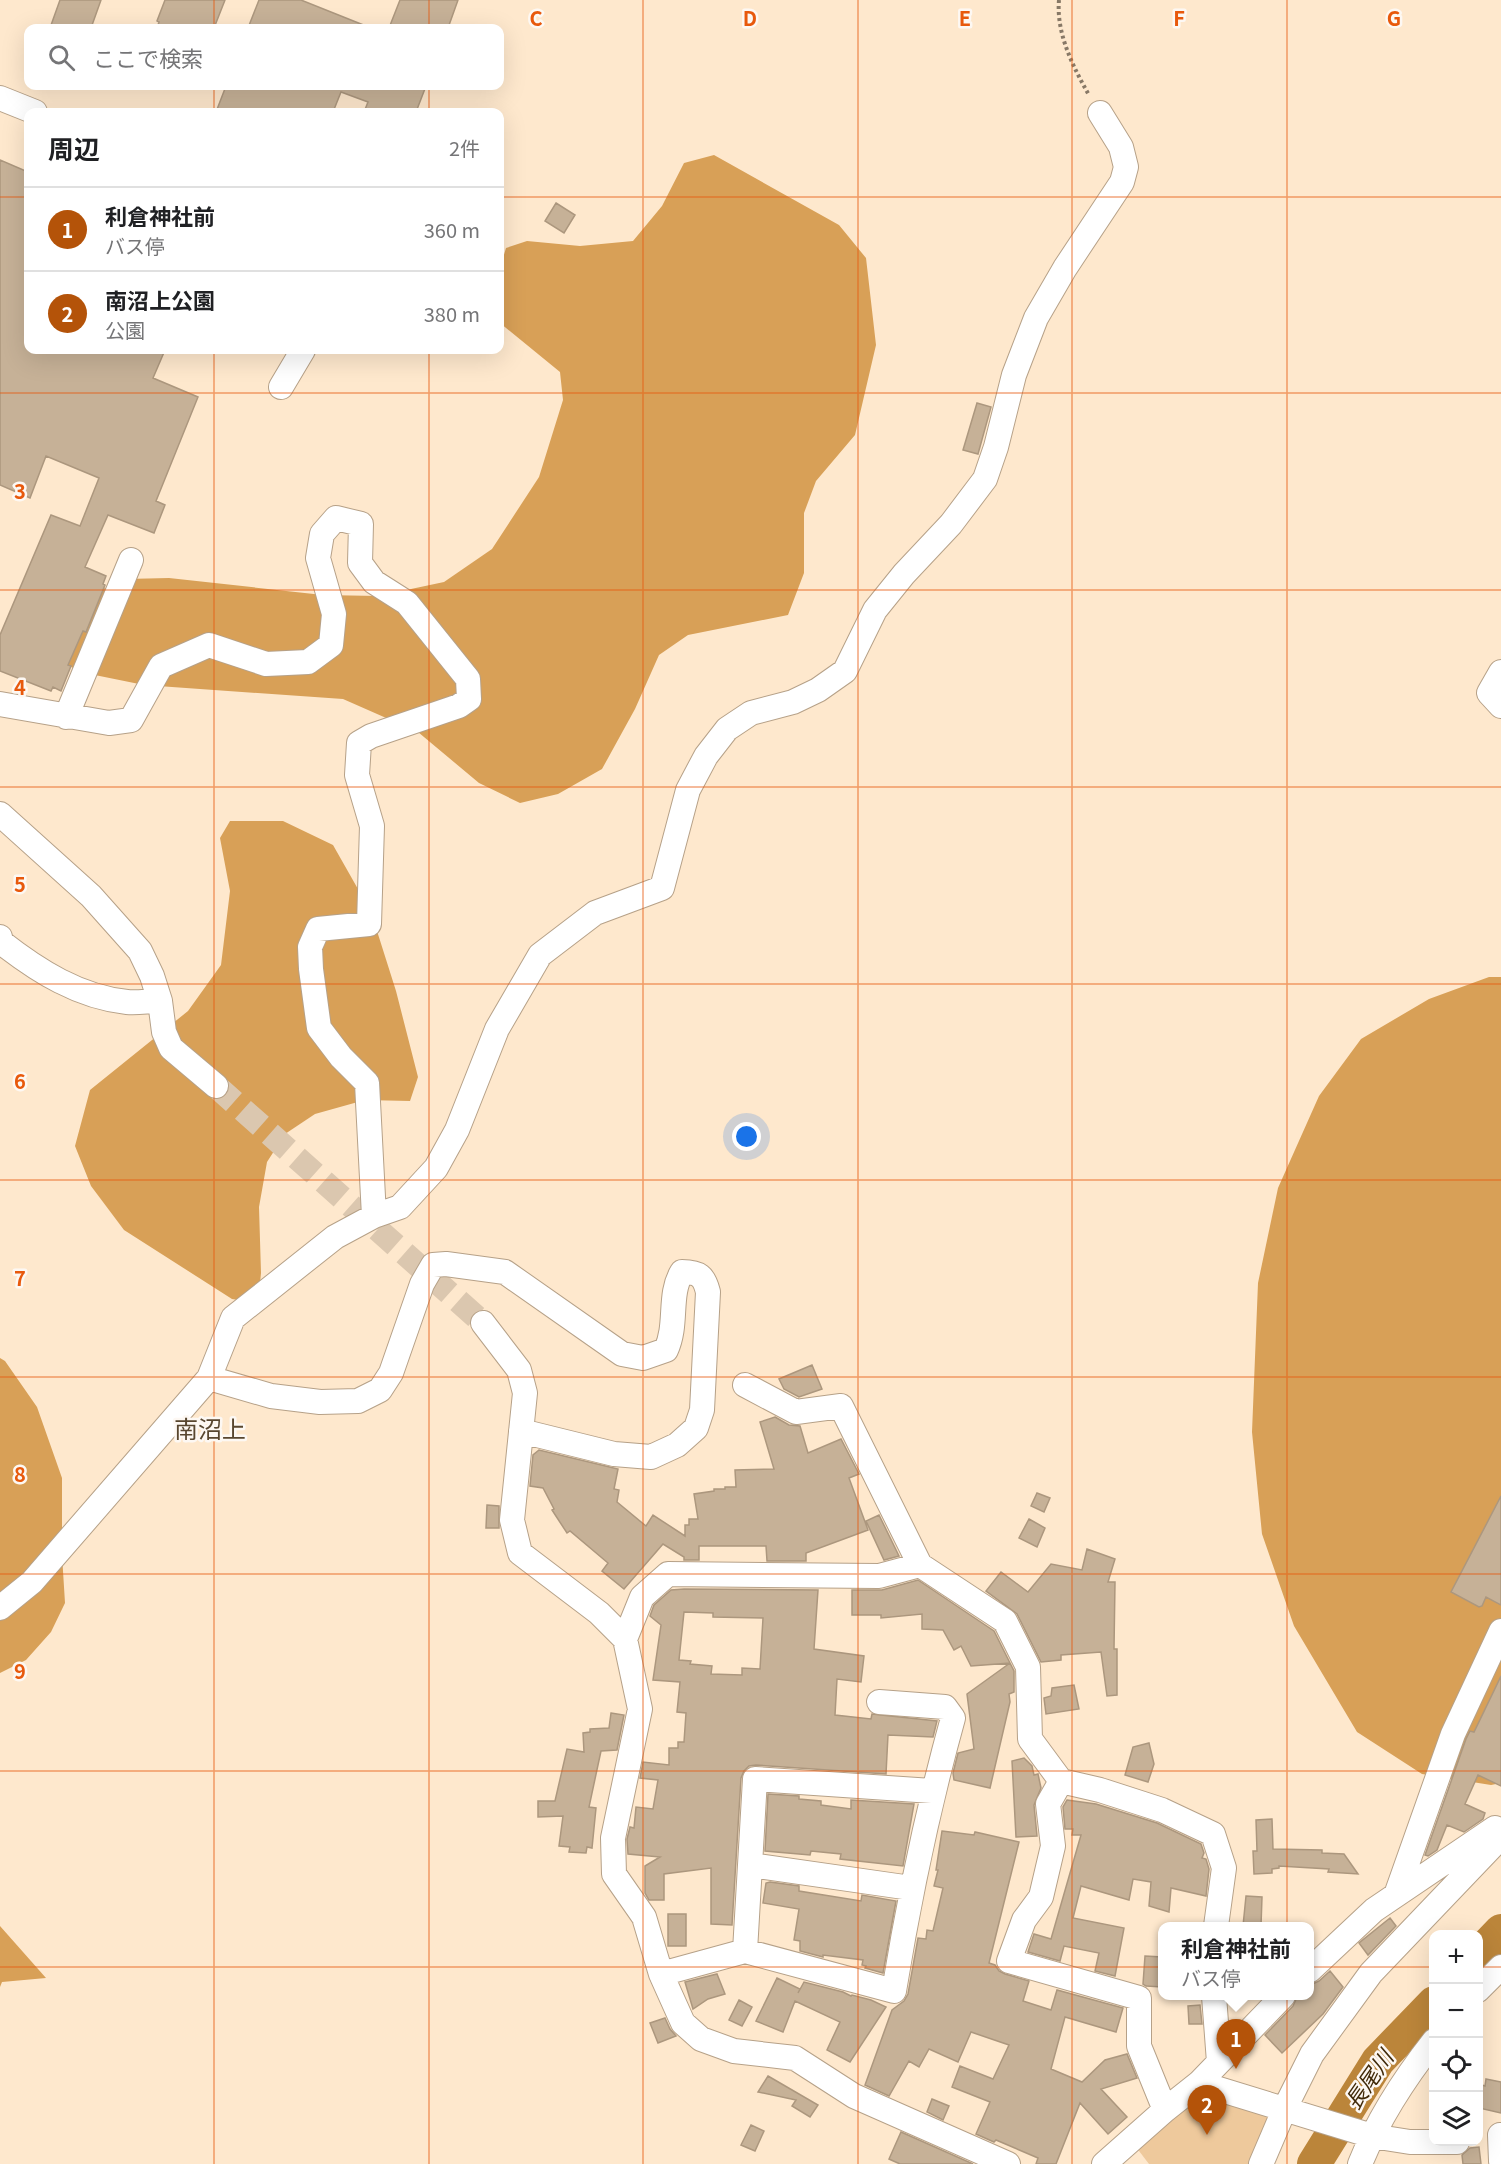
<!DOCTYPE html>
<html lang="ja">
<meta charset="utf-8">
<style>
:root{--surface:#fff;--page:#f6f6f6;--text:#202124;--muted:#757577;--line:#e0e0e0;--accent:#b45309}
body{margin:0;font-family:Georgia,"Noto Sans JP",serif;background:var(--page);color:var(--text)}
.controls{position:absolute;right:18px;bottom:18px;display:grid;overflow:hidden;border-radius:12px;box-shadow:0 6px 24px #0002}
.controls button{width:54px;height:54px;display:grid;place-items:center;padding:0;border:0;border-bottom:2px solid var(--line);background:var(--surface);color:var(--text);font:30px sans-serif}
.you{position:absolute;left:747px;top:1137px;width:21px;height:21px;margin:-15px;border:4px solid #fff;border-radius:50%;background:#1a73e8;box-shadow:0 0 0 9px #1a73e833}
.badge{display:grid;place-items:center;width:39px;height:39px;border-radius:50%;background:var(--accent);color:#fff;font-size:20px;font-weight:700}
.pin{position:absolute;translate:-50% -50px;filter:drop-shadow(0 2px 3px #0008)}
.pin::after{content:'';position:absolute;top:32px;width:21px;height:18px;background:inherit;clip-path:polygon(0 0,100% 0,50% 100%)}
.popup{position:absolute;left:1158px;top:1922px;width:156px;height:78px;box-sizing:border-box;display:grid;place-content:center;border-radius:12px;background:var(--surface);filter:drop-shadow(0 2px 4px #0005);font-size:20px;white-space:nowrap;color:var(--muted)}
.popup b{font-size:22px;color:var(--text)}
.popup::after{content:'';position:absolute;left:50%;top:100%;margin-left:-12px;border:12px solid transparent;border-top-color:var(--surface)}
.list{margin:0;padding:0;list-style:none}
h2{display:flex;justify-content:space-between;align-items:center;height:78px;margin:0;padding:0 24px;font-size:26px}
h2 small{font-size:20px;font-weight:400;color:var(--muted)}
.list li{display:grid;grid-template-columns:39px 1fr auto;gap:18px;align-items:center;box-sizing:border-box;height:84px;padding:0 24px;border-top:2px solid var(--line)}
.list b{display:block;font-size:22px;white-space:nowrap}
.list p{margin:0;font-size:20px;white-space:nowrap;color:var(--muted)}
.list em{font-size:20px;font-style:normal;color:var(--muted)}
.icon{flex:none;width:33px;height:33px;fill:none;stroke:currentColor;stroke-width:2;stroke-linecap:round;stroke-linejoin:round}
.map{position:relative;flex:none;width:1501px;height:2164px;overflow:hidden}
.search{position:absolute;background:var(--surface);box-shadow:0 6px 24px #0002;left:24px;top:24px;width:480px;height:66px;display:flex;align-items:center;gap:15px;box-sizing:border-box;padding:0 21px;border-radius:12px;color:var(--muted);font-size:22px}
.panel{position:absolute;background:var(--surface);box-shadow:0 6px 24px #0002;left:24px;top:108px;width:480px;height:246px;border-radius:12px}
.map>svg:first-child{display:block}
</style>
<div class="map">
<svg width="1501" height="2164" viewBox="0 0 1501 2164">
<rect width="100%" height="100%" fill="#fee8cd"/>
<path fill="#eec99c" d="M1199,2097h21l47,18 2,7 -14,42h-106l-13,-17z"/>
<path fill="#d8a057" d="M714,155l125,70 27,33 10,87 -21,90 -39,46 -12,32v60l-16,42 -100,20 -29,20 -24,54 -33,60 -44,25 -38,9 -41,-20 -61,-51 -75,-33 -199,-14 -64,-13 -28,-16 30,-58 44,-19 43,-1 154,17 55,1 66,-14 48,-33 47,-72 24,-77 -3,-28 -60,-49v-55l6,-20 21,-7 53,5 53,-5 29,-35 22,-43z
M230,821h53l50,24 38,67 25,79 22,86 -8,24 -45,-1 -50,14 -30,20 -18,28 -8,45 2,66 -3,30 -26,-4 -108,-69 -33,-44 -16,-40 15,-56 98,-79 33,-46 9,-74 -10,-53z
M1489,977h12v806l-10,2 -69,-11 -65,-42 -63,-106 -32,-92 -10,-102 6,-149 20,-95 41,-92 42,-57 68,-40z
M0,1358l5,3 32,46 25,71v77l3,48 -14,29 -25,28 -26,13z
M0,1926l46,52 -44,4 -2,5z"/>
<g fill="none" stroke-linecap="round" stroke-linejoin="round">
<path stroke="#bb853a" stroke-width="34" d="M1478,1955l23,-24
M1314,2164l64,-103 56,-58"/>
</g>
<path fill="#c6b197" stroke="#ac977e" stroke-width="1.5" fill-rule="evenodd" d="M60,0h41l-10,28h-41z
M165,0h60l-11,28h-57l2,-6 -2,-1z
M259,0h42l70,28h-123z
M400,0h58l-10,28h-59z
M226,86h200l-10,26h-52l4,-10 -27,-10 -8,20h-117z
M0,160l28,12v178h137l-12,28 45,19 -42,104 9,4 -11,28 -46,-18 -23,52 21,9 -3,8 2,1 -19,47 -3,-1 -15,34 3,1 -10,25 -8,-4 -2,4 -51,-20v-36l51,-120 29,11 19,-48 -53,-22 -16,42 -30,-13z
M556,203l19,12 -11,18 -19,-12z
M977,403l14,4 -13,47 -15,-4z
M812,1365l10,24 -23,8 -15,-8 -5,-10z
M775,1417l14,8 11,1 8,27 33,-14 18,35 -10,4 19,52 -62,23v8h-39l-1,-15h-67v14h-15v-3l-21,-13 -39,45 -22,-18 6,-8 -38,-32 -3,2 -15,-23 2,-1 -11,-21 -13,-2 3,-31 6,-5 79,19 -4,20 5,1 -2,12 29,24 7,-11 32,21v-11h4v-6h9l-4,-25 20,-3v-2h11v-2h11l-1,-17 39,-1 -14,-47z
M1037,1493l13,5 -6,14 -13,-6z
M1501,1496v109l-15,-8 -4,9 -3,1 -28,-15z
M487,1505l12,1v22h-13z
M879,1515l20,41 -15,4 -18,-39z
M1029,1519l16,9 -8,19 -18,-9z
M1087,1549l28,10 -7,23h7l-1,67h3v46l-10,1 -6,-44 -40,3v5l-20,2 -24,-48 -31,-23 15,-19 27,20 23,-28 31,6z
M918,1580l76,51 16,32 -39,3 -10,-20 -7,4 -11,-20 -21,-1v-15l-41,4v-3h-29v-25h30z
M684,1589l134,1 -4,59 50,7 -3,26 -24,-3 -2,36 36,4 1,-5 65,7 -4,16 -45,-2 -2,39 -130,-9 -7,1 -5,5 -3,7 -9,147 -21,-1v-56l-47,6v26h-15l-4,-7v-27l15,-9 -32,-3 -1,-15 3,-12 4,1 2,-21 17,2 5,-29 -18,-2 3,-16 26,3v-17h9v-6h6l2,-29 -9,-1 3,-30 -27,-2 8,-55 -11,-9 4,-11 17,-15zM684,1612l29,1v4l50,1 -3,51 -18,-1v7l-31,-1 1,-8 -22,-2 1,-3 -12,-1z
M1010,1663l4,8v21l-5,2 1,8 -20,86 -36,-8 -1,-7 5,-20 16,-4 -7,-55z
M1501,1676v110l-23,-11 -13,29 20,9 -2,6 -19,13 -17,-7 -10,25 -9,6 -3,-1 41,-116 4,-8 4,1z
M1074,1685l5,24 -33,5 -2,-16 7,-2 1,-8z
M611,1713l13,2 -7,35 -16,1 -12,56 7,1 -4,40 -5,-1 -1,6 -17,-1 1,-5 -11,-1 4,-30 -25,1v-16h17l12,-52 17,3 -1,-19 7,-1v-3l19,-1z
M1149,1743l5,21 -6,18 -23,-7 8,-28z
M1024,1758l8,8 2,9 4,-1 3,14 -7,17 3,31 -21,1 -4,-76z
M768,1794l31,2v3l22,2v4l30,4v-9l63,4 -11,62 -63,-7 1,-5 -30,-3 -1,4 -45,-4z
M1067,1800l29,4 61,19 44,21 3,9 -2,5 4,1 3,10 -3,27 -35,-8 -2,24 -20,-6 2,-24 -18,-3 -4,21 -48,-14 -8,32 51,10 -9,48 -20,-5 4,-18 -35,-7 -4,15 -32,-9 6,-18 17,5 30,-104h-9l1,-6h-8l-2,-22z
M1272,1819l1,30 49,1v3l22,1 14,20 -30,-2 1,-3 -50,-3v2l-7,1v4l-18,1 -1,-23h4l-1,-31z
M942,1831l32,4 1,-3 44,10 -30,121 6,2 4,6 6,3 24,7 -6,20 28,9 6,-20 66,18 -7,24 -51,-15 -14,52 31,13 23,-22 22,-6 10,24 -36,11 26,28 -19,17 -28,-31 -24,61h-20l2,-6 -42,-18 -2,2 -18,-8 14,-32 -38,-15 8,-21 33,13 16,-34 -38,-13 -13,30 -29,-13 -10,18 -10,-6 -20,35 -24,-11 27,-75 12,-9 4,-7 10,-56 8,1 1,-9 6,1 10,-43 -9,-2 4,-16h-2z
M770,1882l29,4v5l62,10 1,-6 34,6 -13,72 -18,-5 1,-2 -4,-1 1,-5 -40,-5v2l-23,-6v-10l-6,-1 5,-31 -36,-6 3,-20z
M1246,1896l16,1 -1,29h-18z
M668,1914h18v32h-18z
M1390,1918l6,8 -28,29 -9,-12z
M1145,1956l17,1v30l-16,-1 -3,-2z
M1330,1971l13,16 -20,27 -41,39 -17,-18 28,-29 4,-9 13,-2v-10l9,-4z
M717,1974l8,20 -17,5 -15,10 -8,-27z
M777,1978l23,11 -2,4 6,-11 39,10 8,4 1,-1 19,5 15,7 -36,55 -23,-12 13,-28 -45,-21 -12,31 -27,-11z
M739,2000l13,7 -10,19 -13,-6z
M1200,2005l2,19h-13l-1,-18z
M665,2018l5,11 6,7 -18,7 -8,-20z
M768,2076l50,29 -8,12 -18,-11 4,-6 -38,-8z
M1486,2079l15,3v31l-22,-5v-24l6,2z
M932,2099l17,7 -6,14 -16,-8z
M751,2125l13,6 -9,20 -14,-6z
M901,2132l72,32h-73l-11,-5z
M1479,2147l2,17h-18l-1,-9 8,-7z"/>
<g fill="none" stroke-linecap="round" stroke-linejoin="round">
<path stroke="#dbc7af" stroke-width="24" stroke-dasharray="24 12" stroke-linecap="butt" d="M216,1086l267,237"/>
<defs>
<path id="minor" d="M0,98l35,14
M281,387l22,-37
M1501,672l-12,21 12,13
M0,704l109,19 22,-3 30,-54 48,-21 57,19 42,-2 23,-17 3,-31 -16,-56 4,-24 14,-16 25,6 -1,39 14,19 33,21 61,76 1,20 -10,7 -88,30 -12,7 -2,32 15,51 -3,98 -51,5 -8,18 1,22 8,59 22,29 26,26 7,133
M66,717l65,-157
M0,814l91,82 49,55 12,25 8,25 4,31 7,16 45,38
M0,937l1,5c37,29 78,55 126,60 10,1 22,-1 33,-1
M483,1323l36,47 6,23 -13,127 8,33 79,60 26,26 15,70 -27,129 1,36 30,43 17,57 22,49 18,16 33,12 61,7 59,38 154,68
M209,1378l62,18 49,6 38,-1 22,-11 11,-17 31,-89 11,-19 13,-1 59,8 117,82 21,4 23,-8c12,-26 2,-55 16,-78 17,0 22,4 26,20l-6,118 -6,18 -19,17 -26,12 -37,-3 -93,-23
M745,1385l51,27 45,-6 79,159
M0,1608l32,-26 177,-204 24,-60 102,-81 39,-21 26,-9 36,-39 21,-38 40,-101 43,-74 55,-42 67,-25 26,-98 18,-34 21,-27 24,-16 42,-11 25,-12 27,-19 30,-61 29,-36 47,-50 34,-45 11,-32 18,-72 22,-57 29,-50 57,-86 4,-15 -5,-20 -21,-34
M625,1639l17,-42 26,-23 211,2 41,-11 85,56 23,46 2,72 31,42 39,9 62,20 51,24 11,34 -8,58
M1061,1781l-13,23 5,42 -12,51 -17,23 -15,41 130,37v48l26,64
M751,1865l160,23
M1396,1895l57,-161 48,-103
M745,1951l10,-172 177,12
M1310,1970l64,-60 121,-82
M661,1974l84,-23 149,40c15,-92 34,-183 59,-273l-8,-11 -66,-5
M1478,1990l23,-23
M1214,1996l5,66
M1199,2083l173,53 38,6h47
M1500,2135l1,26
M1104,2164l61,-54 34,-27 84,-87
M1261,2164l24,-56 27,-54 59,-81 130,-136
M1360,2164c18,-45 44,-85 74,-123"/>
</defs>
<use href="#minor" stroke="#b6a188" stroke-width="26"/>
<path stroke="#877866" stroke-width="4" stroke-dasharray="3 3" stroke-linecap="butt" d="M1059,0c-3,33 14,67 30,95"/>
<use href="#minor" stroke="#fff" stroke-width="24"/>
</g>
<path fill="none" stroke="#e8590c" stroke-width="1.5" stroke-opacity="0.55" d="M214,0v28M429,0v28M643,0v2164M858,0v2164M1072,0v2164M1287,0v2164M214,86v26M429,86v26M0,197h28M500,197h1001M214,350v1814M429,350v1814M0,393h1501M0,590h1501M0,787h1501M0,984h1501M0,1180h1501M0,1377h1501M0,1574h1501M0,1771h1501M0,1967h1434M1478,1967h23"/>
<g text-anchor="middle" stroke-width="5" stroke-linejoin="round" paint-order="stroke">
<g font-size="22" font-style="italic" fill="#412a09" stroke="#fdf8f3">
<text transform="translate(1369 2080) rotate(-55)" y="8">長尾川</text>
</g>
<g font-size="24" fill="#58462f" stroke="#fdf8f3">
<text x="210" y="1438">南沼上</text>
</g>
</g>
<g font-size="20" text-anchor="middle" font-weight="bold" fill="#e8590c" stroke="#fdf8f3" stroke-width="5" stroke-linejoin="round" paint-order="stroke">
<text x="536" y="26">C</text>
<text x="750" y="26">D</text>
<text x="965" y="26">E</text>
<text x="1179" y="26">F</text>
<text x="1394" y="26">G</text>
<text x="20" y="499">3</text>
<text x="20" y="695">4</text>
<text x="20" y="892">5</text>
<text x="20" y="1089">6</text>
<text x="20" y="1286">7</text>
<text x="20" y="1482">8</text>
<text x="20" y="1679">9</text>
</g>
</svg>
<div class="controls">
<button>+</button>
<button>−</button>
<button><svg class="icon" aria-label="locate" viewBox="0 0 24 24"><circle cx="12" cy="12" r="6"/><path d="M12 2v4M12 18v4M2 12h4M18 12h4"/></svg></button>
<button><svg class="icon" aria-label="layers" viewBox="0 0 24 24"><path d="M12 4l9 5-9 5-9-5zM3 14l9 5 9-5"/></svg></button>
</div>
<div class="you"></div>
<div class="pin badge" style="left:1236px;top:2069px">1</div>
<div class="popup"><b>利倉神社前</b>バス停</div>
<div class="pin badge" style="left:1207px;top:2135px">2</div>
<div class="search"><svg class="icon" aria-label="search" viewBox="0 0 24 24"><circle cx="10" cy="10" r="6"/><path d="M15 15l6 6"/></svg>ここで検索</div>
<section class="panel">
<h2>周辺<small>2件</small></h2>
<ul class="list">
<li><span class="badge">1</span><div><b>利倉神社前</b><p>バス停</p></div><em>360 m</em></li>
<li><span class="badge">2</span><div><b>南沼上公園</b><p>公園</p></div><em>380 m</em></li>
</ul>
</section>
</div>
